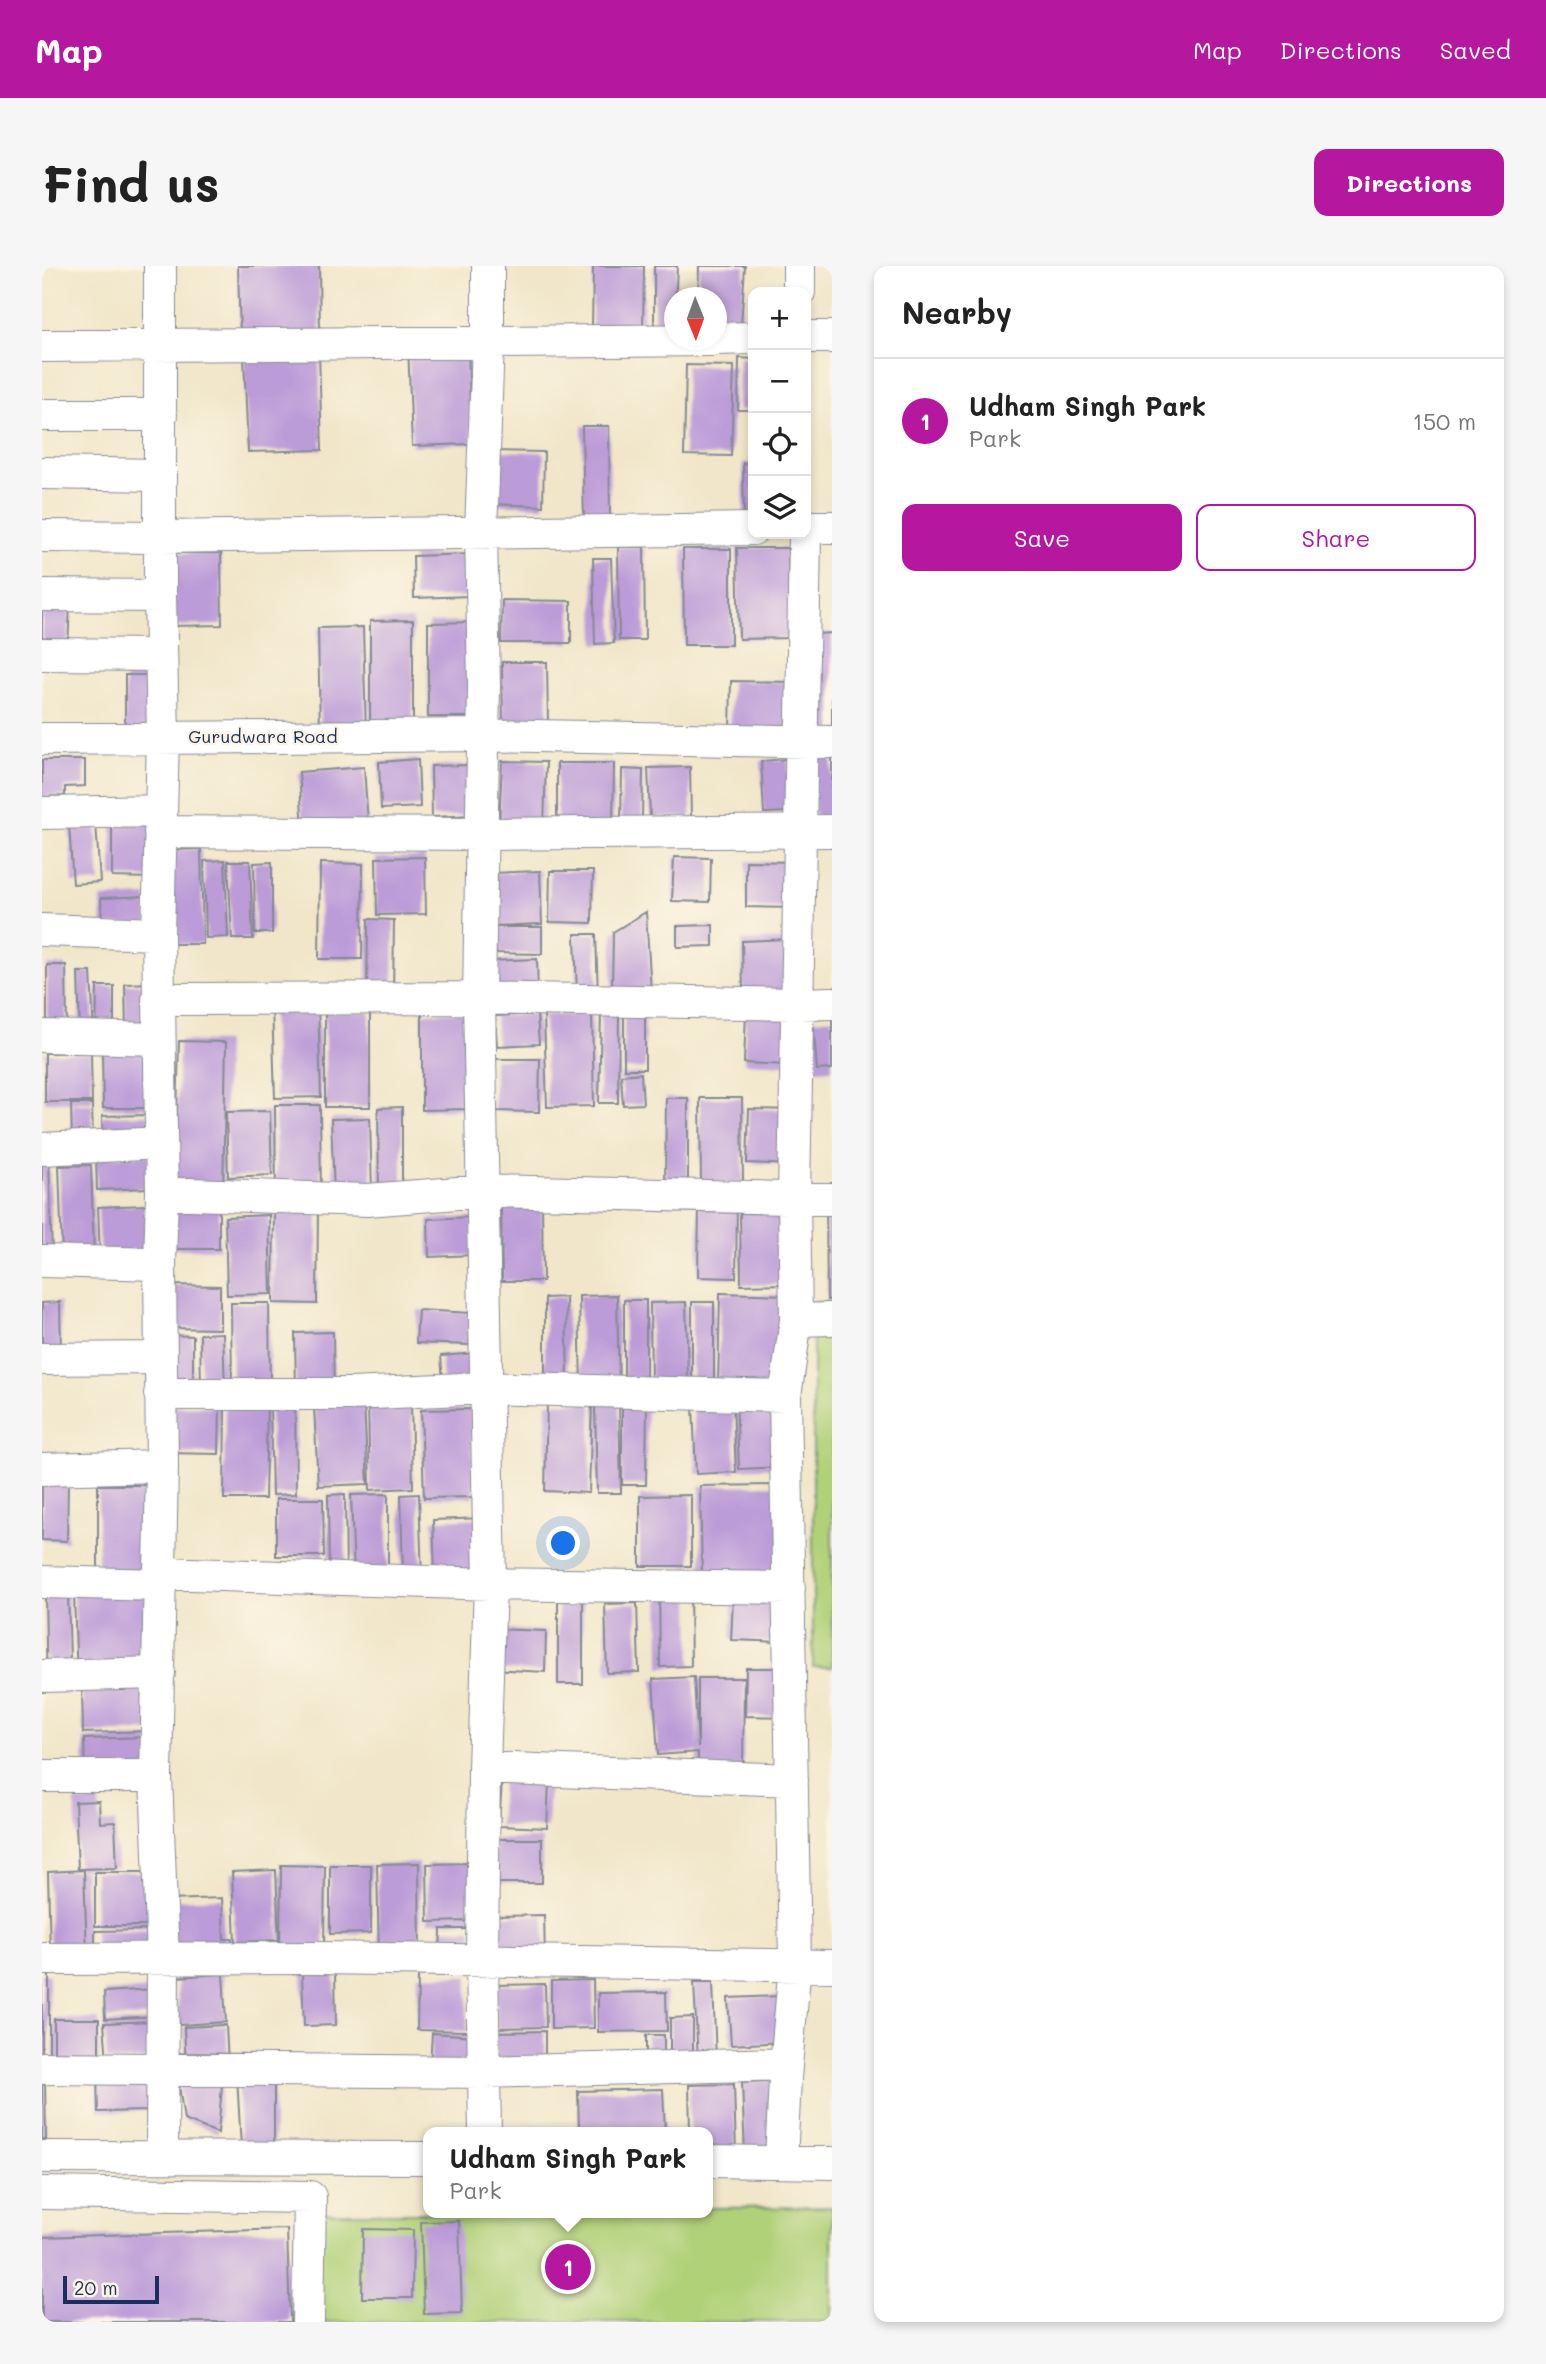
<!DOCTYPE html>
<meta charset="utf-8">
<style>
:root{--surface:#fff;--page:#f6f6f6;--text:#222;--muted:#767676;--line:#e0e0e0;--accent:#b5179e}
body{margin:0;font-family:Mali,sans-serif;background:var(--page);color:var(--text)}
.controls{position:absolute;right:21px;top:21px;display:grid;overflow:hidden;border-radius:14px;box-shadow:0 4px 10px #0003}
.controls button{width:63px;height:63px;display:grid;place-items:center;padding:0;border:0;border-bottom:2px solid var(--line);background:var(--surface);color:var(--text);font:35px sans-serif}
.compass{position:absolute;left:622px;top:21px;width:63px;height:63px;border-radius:50%;background:var(--surface);box-shadow:0 4px 10px #0003;rotate:179deg}
.scale{position:absolute;left:21px;bottom:18px;width:96px;box-sizing:border-box;padding-left:7px;border:4px solid #1b2f5e;border-top:0;font-size:19px;line-height:24px;white-space:nowrap;color:#1b2f5e;-webkit-text-stroke:5px #fcf5e5;paint-order:stroke}
.you{position:absolute;left:522px;top:1278px;width:24px;height:24px;margin:-18px;border:5px solid #fff;border-radius:50%;background:#1a73e8;box-shadow:0 0 0 10px #1a73e833}
.badge{display:grid;place-items:center;width:46px;height:46px;border-radius:50%;background:var(--accent);color:#fff;font-size:23px;font-weight:700}
.pin{position:absolute;translate:-50% -50%;border:4px solid #fff;box-shadow:0 2px 7px #0006}
.popup{position:absolute;left:381px;top:1861px;width:290px;height:91px;box-sizing:border-box;display:grid;place-content:center;border-radius:14px;background:var(--surface);filter:drop-shadow(0 2px 5px #0005);font-size:23px;white-space:nowrap;color:var(--muted)}
.popup b{font-size:26px;color:var(--text)}
.popup::after{content:'';position:absolute;left:50%;top:100%;margin-left:-14px;border:14px solid transparent;border-top-color:var(--surface)}
.list{margin:0;padding:0;list-style:none}
h2{display:flex;justify-content:space-between;align-items:center;height:91px;margin:0;padding:0 28px;font-size:30px}
h2 small{font-size:23px;font-weight:400;color:var(--muted)}
.list li{display:grid;grid-template-columns:46px 1fr auto;gap:21px;align-items:center;box-sizing:border-box;height:126px;padding:0 28px;border-top:2px solid var(--line)}
.list b{display:block;font-size:26px;white-space:nowrap}
.list p{margin:0;font-size:23px;white-space:nowrap;color:var(--muted)}
.list em{font-size:23px;font-style:normal;color:var(--muted)}
.actions{display:flex;gap:14px;padding:21px 28px}
.actions a{flex:1;padding:16px 0;border:2px solid var(--accent);border-radius:14px;text-align:center;font-size:24px;color:var(--accent)}
.actions .main{background:var(--accent);color:#fff}
.icon{flex:none;width:38px;height:38px;fill:none;stroke:currentColor;stroke-width:2;stroke-linecap:round;stroke-linejoin:round}
.map{position:relative;flex:none;width:790px;height:2056px;overflow:hidden;border-radius:14px}
header{display:flex;align-items:center;gap:42px;box-sizing:border-box;height:98px;padding:0 35px;background:var(--accent);color:#fff}
header strong{font-size:33px}
nav{display:flex;gap:38px;margin-inline-start:auto;font-size:24px}
.intro{display:flex;align-items:center;justify-content:space-between;box-sizing:border-box;height:168px;padding:0 42px}
h1{margin:0;font-size:49px}
.button{padding:18px 32px;border-radius:14px;background:var(--accent);color:#fff;font-size:24px;font-weight:700}
main{display:flex;gap:42px;padding:0 42px}
aside{flex:1;background:var(--surface);border-radius:14px;box-shadow:0 4px 10px #0003}
.map>svg:first-child{display:block}
</style>
<header>
<strong>Map</strong>
<nav><a>Map</a><a>Directions</a><a>Saved</a></nav>
</header>
<div class="intro"><h1>Find us</h1><a class="button">Directions</a></div>
<main>
<div class="map">
<svg width="790" height="2056" viewBox="0 0 790 2056">
<rect width="100%" height="100%" fill="#fcf5e5"/>
<filter id="ink" filterUnits="userSpaceOnUse"><feTurbulence type="fractalNoise" baseFrequency=".0143" numOctaves="2"/><feDisplacementMap in="SourceGraphic" scale="14" xChannelSelector="R" yChannelSelector="G"/><feConvolveMatrix kernelMatrix="1 2 1 2 8 2 1 2 1" color-interpolation-filters="sRGB"/></filter>
<filter id="wash" filterUnits="userSpaceOnUse"><feTurbulence type="fractalNoise" baseFrequency=".00686" numOctaves="4" result="noise"/><feDisplacementMap in="SourceGraphic" scale="28" xChannelSelector="R" yChannelSelector="G"/><feGaussianBlur stdDeviation="1.57" result="paint"/><feColorMatrix in="noise" values="0 0 0 0 0 0 0 0 0 0 0 0 0 0 0 0 0 1.4 0 .05"/><feComposite in="paint" operator="in"/></filter>
<g filter="url(#wash)">
<rect width="100%" height="100%" fill="#f1e6c9"/>
<path fill="#b1d179" stroke="#66806c" stroke-width="2" d="M771,1036h19v365h-19z
M790,1941v115h-527l-1,-109h404v-5z"/>
<g id="blocks">
<path fill="#bb9bd8" d="M196,0h81l1,70 -80,2z
M551,0h51l-1,64 -51,-1z
M612,0h23l-3,63h-20z
M657,0h46l-4,61 -25,-1v-28h-18z
M426,78l3,100 -59,2 -4,-100z
M277,87l3,97 -74,2 -4,-96z
M697,92l14,1v51h-15z
M644,99l48,1 -3,90 -47,-1z
M540,160h27l1,95 -26,1z
M446,185l56,1 -1,54 -56,-2z
M701,197h10v59h-9z
M576,281h26l1,93h-26z
M695,282h51l2,90 -51,1z
M641,283h48v96h-47z
M130,287h49l1,72 -49,1z
M428,288l1,42 -57,2 -1,-42z
M551,292h18l3,85 -19,1z
M0,334l28,1 -2,50 -26,-1z
M460,334l69,1v42h-70z
M371,354v112l-43,1v-112z
M436,356l1,95h-51v-94z
M321,361l3,106 -46,1 -2,-106z
M790,367v101h-16l-1,-100z
M460,396h45l1,62 -45,1z
M83,409h29v61h-29z
M689,415l62,1 -1,52 -62,-2z
M790,491v60h-17l-1,-59z
M376,493l2,48 -39,2 -2,-47z
M746,493l3,53 -27,1 -3,-52z
M0,494h43v26l-20,1v9l-23,1z
M460,495l44,1 -2,65 -45,-2z
M515,497h57l-1,64h-56z
M430,499l2,50 -42,2 -1,-51z
M322,501l4,56 -65,5 -4,-56z
M648,501l1,50h-41l-2,-49z
M580,503l21,1 -1,49h-21z
M70,553l41,1v58l-41,-1z
M54,557l4,59 -27,2 -4,-59z
M159,583l2,95h-33l-2,-94z
M383,591l1,57 -49,1 -1,-57z
M632,591l37,1 -1,44 -38,-1z
M183,594l3,77 -22,1 -2,-77z
M186,595h22l3,78h-21z
M704,595l50,1 -1,46 -49,-1z
M230,596v71h-17l-1,-70z
M278,597l43,1 -1,95h-43z
M498,605l2,53 -51,2 -1,-53z
M508,605h43l-1,52 -43,-1z
M105,630l1,27 -46,2 -1,-27z
M604,646l5,79 -39,-1 1,-58z
M326,653l26,1 -1,76 -26,-1z
M671,659v21l-36,1v-21z
M451,661h49v27l-49,-1z
M533,668h21l2,63h-21z
M745,673v54l-44,2 -1,-54z
M495,693l1,34 -45,1 -2,-33z
M5,699h19l1,63h-20z
M36,706h13l3,63 -14,1z
M111,717l1,46 -28,1 -1,-46z
M55,720h17v48l-18,1z
M276,737l3,94 -46,1 -3,-93z
M559,744h18l-1,93h-19z
M582,745h21v58h-21z
M283,746h45v95h-45z
M427,746l2,97 -49,1v-97z
M704,746l44,2 -2,51 -44,-2z
M495,748l2,30 -42,2 -2,-30z
M550,748l2,92 -47,1 -3,-92z
M790,752v51l-15,1 -4,-50z
M137,775l47,1 -3,152 -48,-1z
M105,784l1,58h-45l-1,-57z
M3,787h46l1,49h-47z
M452,793h46l-1,53 -45,-1z
M599,807l2,31 -20,1 -2,-30z
M624,832h22v93l-23,-1z
M658,832h42l1,85h-42z
M29,838h21l1,39h-21z
M233,839h45l1,91h-45z
M360,841v86h-23l-1,-85z
M707,843l45,1 -1,55 -46,-2z
M228,845l2,64 -44,2 -2,-65z
M108,849v27l-47,1 -1,-27z
M328,852l2,74 -38,2 -3,-75z
M107,889l1,33 -53,2 -1,-33z
M0,891h7l3,101 -10,1z
M49,899l3,90 -32,1 -3,-90z
M657,936h38l-1,76 -38,-1z
M784,937h6v96l-5,1z
M500,938l1,77h-41l-1,-76z
M103,939l3,50 -48,2 -2,-50z
M127,939h50v44h-49z
M746,940v78l-47,1 -1,-78z
M232,946h44l-1,92 -44,-1z
M227,949l2,79 -44,1 -2,-78z
M430,951l1,38 -44,2 -1,-38z
M125,1019l53,1v43l-54,-1z
M678,1027l66,2 -2,93 -66,-1z
M575,1029l2,92h-38l-2,-91z
M524,1031l2,85 -23,2v-86z
M582,1034h22v86h-22z
M18,1036l1,52 -19,1v-52z
M644,1036l2,79h-37l-1,-78z
M650,1036h22v89h-22z
M189,1037h38l1,86 -38,1z
M376,1044l53,3 -1,32 -54,-2z
M291,1066l1,59 -38,1 -1,-59z
M181,1067l2,56 -24,1 -1,-56z
M126,1069l25,1v52h-26z
M433,1087l2,25 -34,3 -2,-25z
M580,1130h25l-1,89h-24z
M740,1133l3,68 -46,2 -3,-68z
M369,1136l2,86 -43,2 -2,-86z
M505,1136l45,1 -3,90 -44,-2z
M577,1136l2,91h-24l-2,-90z
M253,1137l1,91 -24,1 -2,-91z
M322,1138l4,80 -50,2 -4,-80z
M691,1138l3,68 -40,2 -3,-69z
M183,1139h42l-2,94h-41z
M123,1140l55,1 -1,47 -55,-1z
M429,1143l3,88 -50,1 -3,-88z
M0,1216l26,1 -1,58 -25,-1z
M56,1219h54v96l-54,-1z
M740,1219l2,91 -82,2 -2,-92z
M303,1228l1,80h-17l-1,-79z
M346,1228v83l-34,-1 -3,-81z
M377,1228l3,84h-19l-2,-83z
M649,1229v71h-51v-70z
M234,1233h47l1,57h-48z
M440,1252l2,57 -49,2 -2,-57z
M516,1323h25v95h-25z
M617,1323h31l1,77 -31,1z
M106,1324l3,91 -74,3 -3,-92z
M26,1328l3,96 -24,1 -2,-96z
M691,1332l52,3 -2,41 -52,-2z
M595,1337l2,69 -32,1 -2,-69z
M452,1363l52,2 -1,41 -53,-3z
M704,1402h41l-1,49 -41,-1z
M652,1411l4,71v-70h46l-1,94h-45v-20l-40,3 -5,-76z
M109,1417l1,48 -69,2 -1,-48z
M107,1471l1,33 -65,2 -1,-33z
M460,1514l47,2 -2,46 -48,-2z
M57,1535l1,22 15,-1 2,46 -39,1 -3,-67z
M453,1573h47v44h-47z
M377,1597l1,94 -41,1 -2,-94z
M432,1597l1,58 -47,1 -1,-58z
M239,1599l44,1 -1,85 -44,-1z
M288,1599h41v68l-41,1z
M42,1604l3,84 -37,1 -2,-83z
M234,1604l3,70 -44,2 -3,-70z
M53,1606h53v54h-53z
M180,1632l2,41h8l1,15 -61,2 -3,-56z
M502,1649l1,42 -49,1 -1,-42z
M399,1663h31v29h-32z
M110,1664v28l-57,-1v-26z
M0,1708h7v82h-7z
M181,1708l3,48 -47,3 -2,-48z
M260,1708h33l1,51 -32,1z
M376,1709l50,1 -1,55 -50,-1z
M551,1714l1,48 -43,1v-48z
M652,1716h19l3,79h-18z
M503,1718l1,43 -49,1 -1,-43z
M112,1723l1,27 -50,3 -1,-27z
M624,1726l1,39 -69,1v-39z
M739,1730l2,46 -52,3 -3,-47z
M651,1751v43h-23v-42z
M12,1753h45v43h-45z
M113,1755l2,38 -50,2 -3,-38z
M184,1759l2,39 -42,2 -2,-39z
M503,1765v33h-51v-32z
M390,1767l44,3 -2,31 -44,-2z
M604,1769h18v26l-18,1z
M108,1810l1,35 -53,1 -1,-35z
M195,1810h37v75l-33,-4z
M731,1815l3,74 -31,1 -3,-74z
M3,1818l1,55h-4v-54z
M692,1818l2,70 -28,1v-23h-18l-1,-47z
M137,1819h43l-4,48 -34,-13z
M621,1823l2,43h-86l-1,-41z
M417,1955l3,92 -38,1 -3,-92z
M245,1963l3,93h-248v-85z
M321,1963l50,1 -1,68h-50z"/>
</g>
</g>
<g filter="url(#ink)">
<use href="#blocks" fill-opacity="0" stroke="#868a94" stroke-width="2"/>
<g fill="none" stroke-linecap="round" stroke-linejoin="round">
<defs>
<path id="minor" d="M118,0v330l3,141 -5,197 4,259 -2,71 2,202 -6,310 7,183 -1,198
M757,0v26
M764,71h26
M674,73l37,-1
M0,80l670,-6
M0,149h119
M0,207l118,2
M764,261h26
M763,268l-11,665 2,121 36,-1
M0,270l118,1 593,-8
M0,329l118,1
M0,388l118,1
M0,473l442,-4 348,7
M0,547l119,-2
M118,566l322,2 350,-3
M0,664l116,4
M116,733l321,-1 320,6 33,-1
M0,770l117,3
M0,883l119,-6
M120,927l205,7 117,-9 348,8
M0,995l118,3
M0,1093l118,-1
M118,1128h191l134,-6 300,8
M0,1203l120,-3
M120,1307l328,11 299,4
M0,1316l119,3
M0,1410l117,-3
M442,1502l308,12
M0,1510h114
M0,1693l275,-1 515,8
M0,1802l442,4 302,-8
M443,1866l-3,-172 2,-192 6,-184 -11,-586 5,-312 -3,-155 7,-188v-77
M0,1891l386,1
M666,1895l124,2
M739,1896l4,-84 10,-114 -10,-568 11,-76
M0,1927l268,4 -2,125"/>
</defs>
<use href="#minor" stroke="#868a94" stroke-width="34"/>
<use href="#minor" stroke="#fff" stroke-width="32"/>
</g>
</g>
<g text-anchor="middle" stroke-width="5" stroke-linejoin="round" paint-order="stroke">
<g font-size="18" fill="#1b2f5e" stroke="#fcf5e5">
<text x="221" y="477">Gurudwara Road</text>
</g>
</g>
</svg>
<div class="controls">
<button>+</button>
<button>−</button>
<button><svg class="icon" aria-label="locate" viewBox="0 0 24 24"><circle cx="12" cy="12" r="6"/><path d="M12 2v4M12 18v4M2 12h4M18 12h4"/></svg></button>
<button><svg class="icon" aria-label="layers" viewBox="0 0 24 24"><path d="M12 4l9 5-9 5-9-5zM3 14l9 5 9-5"/></svg></button>
</div>
<svg class="compass" viewBox="-18 -18 36 36"><path d="M0-13l5 13h-10z" fill="#e53935"/><path d="M0 13l5-13h-10z" fill="#767676"/></svg>
<div class="scale">20 m</div>
<div class="you"></div>
<div class="pin badge" style="left:526px;top:2001px">1</div>
<div class="popup"><b>Udham Singh Park</b>Park</div>
</div>
<aside>
<h2>Nearby<small></small></h2>
<ul class="list">
<li><span class="badge">1</span><div><b>Udham Singh Park</b><p>Park</p></div><em>150 m</em></li>
</ul>
<div class="actions"><a class="main">Save</a><a>Share</a></div>
</aside>
</main>
